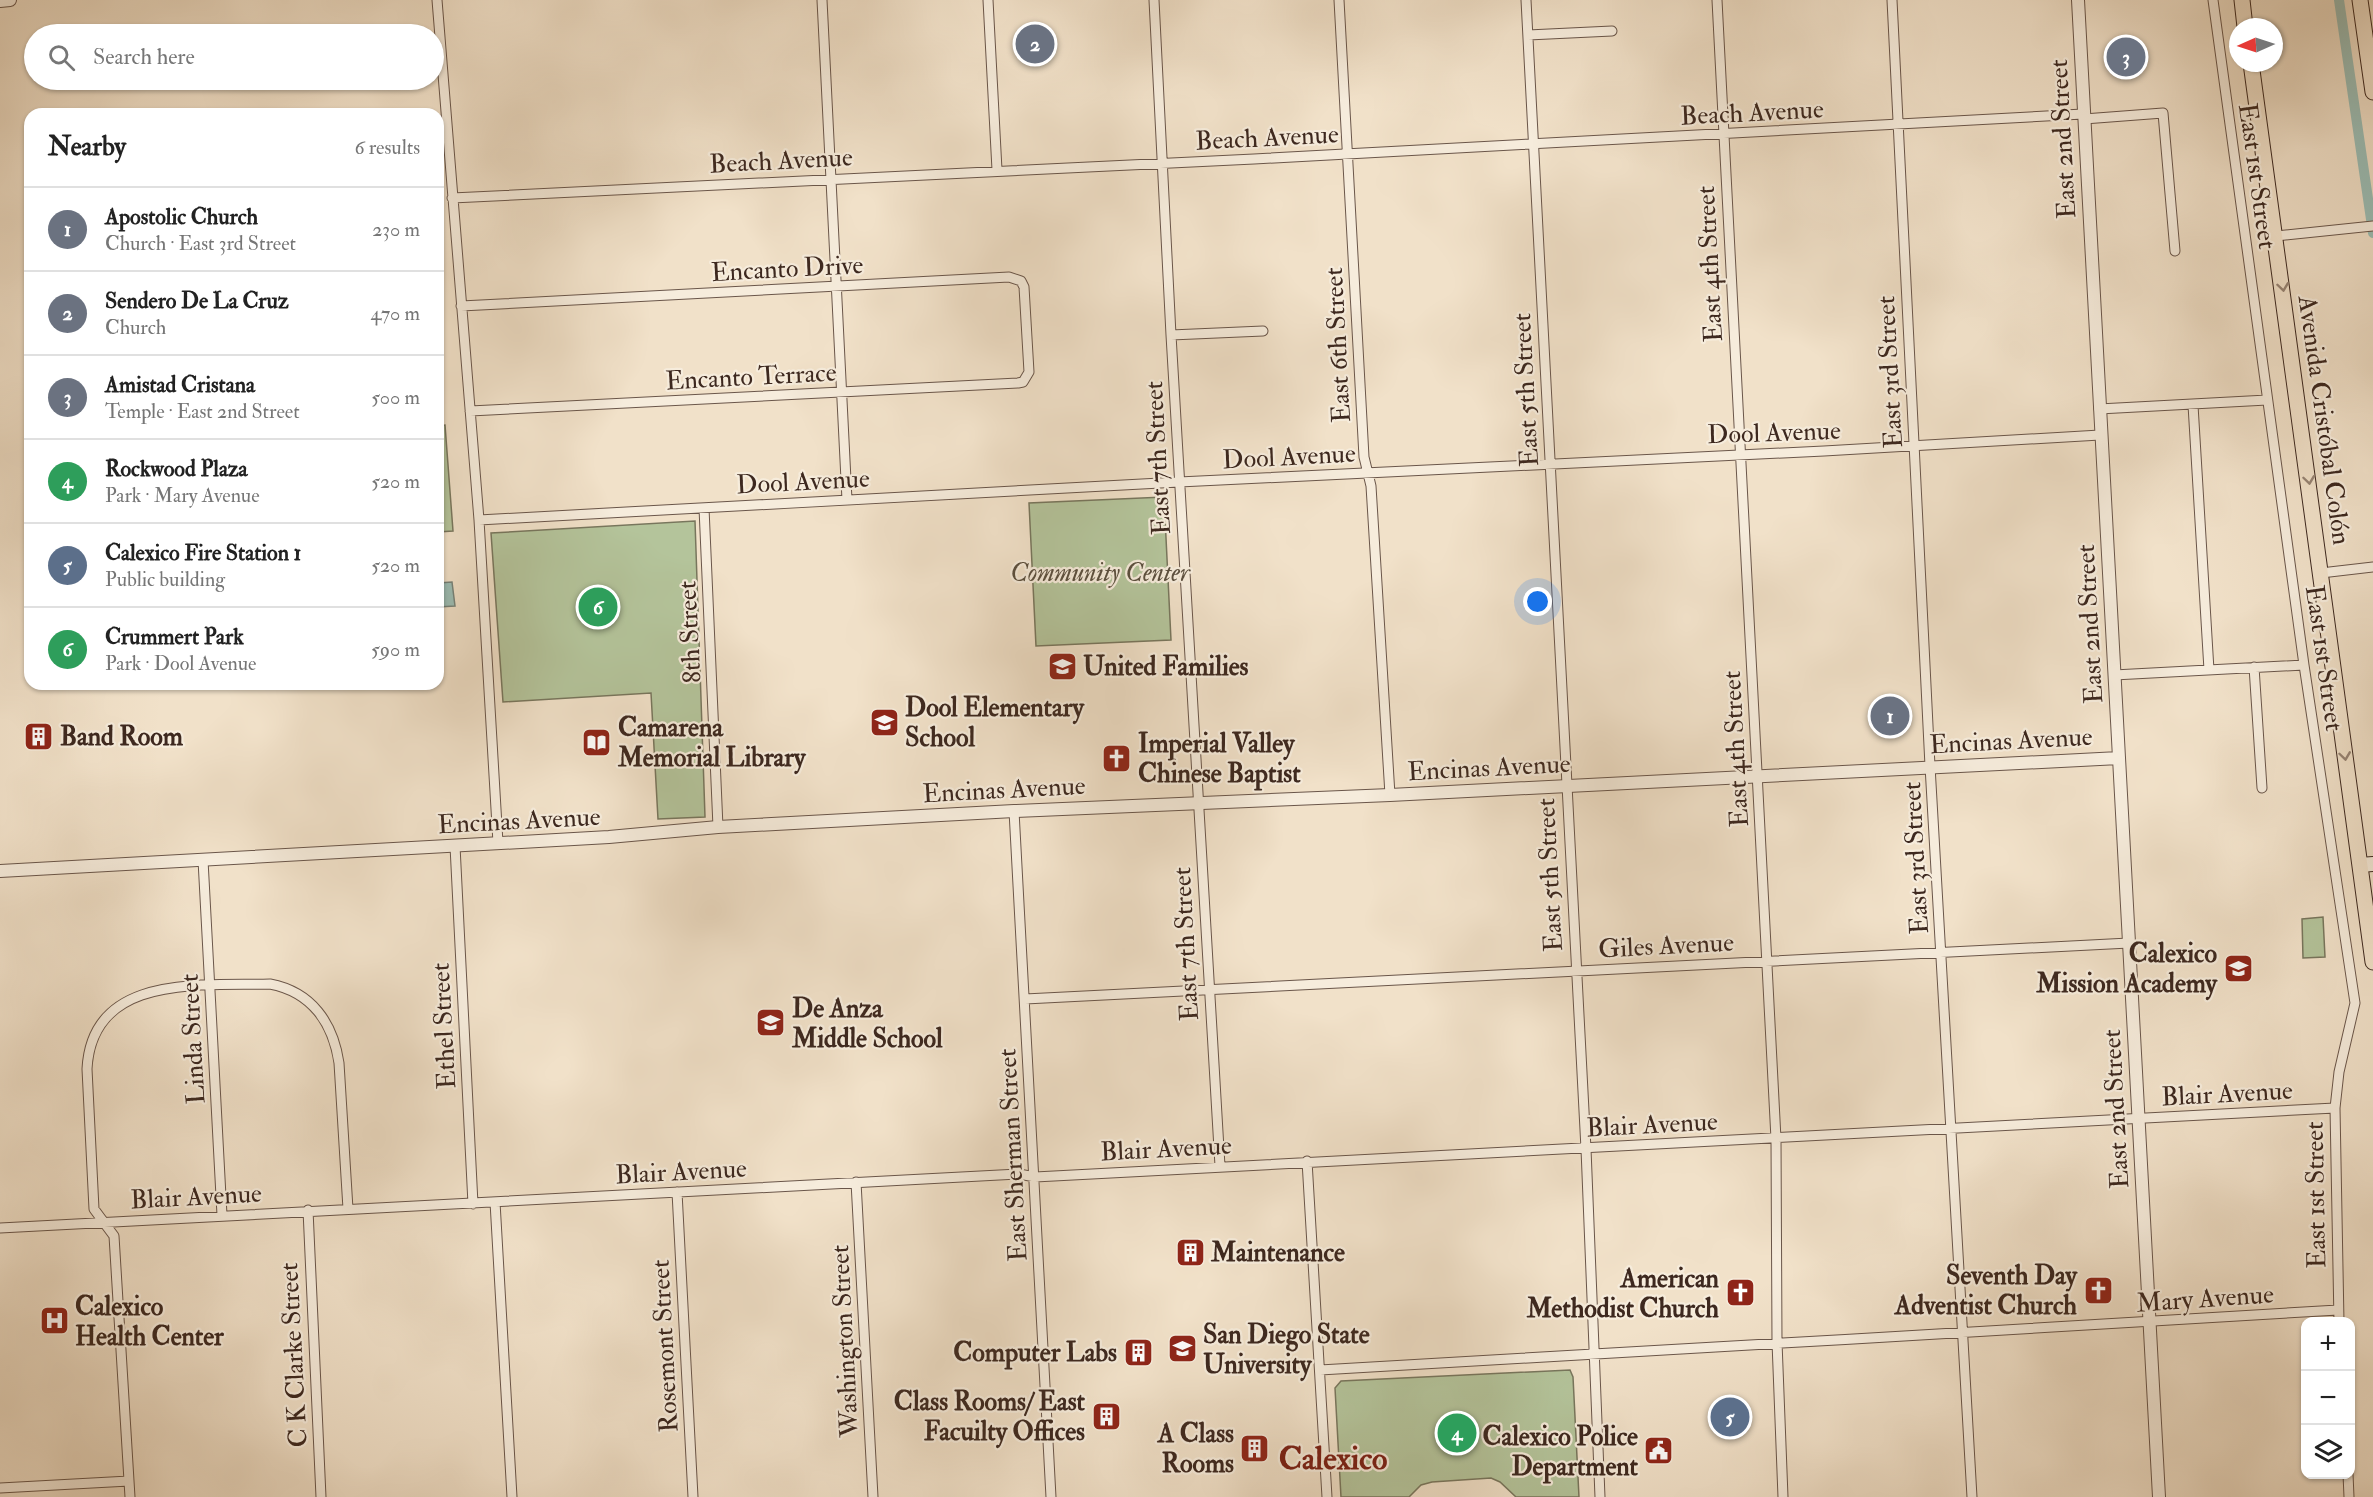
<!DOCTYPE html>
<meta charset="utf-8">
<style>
:root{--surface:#fff;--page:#f6f6f6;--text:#222;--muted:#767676;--line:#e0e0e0;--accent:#111827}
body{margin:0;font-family:"IM FELL Double Pica",serif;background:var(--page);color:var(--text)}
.controls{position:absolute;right:18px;bottom:18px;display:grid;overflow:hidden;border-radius:12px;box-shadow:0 2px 4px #0004}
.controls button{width:54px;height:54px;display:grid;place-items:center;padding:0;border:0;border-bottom:2px solid var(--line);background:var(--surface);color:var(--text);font:30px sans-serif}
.compass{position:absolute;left:2229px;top:18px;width:54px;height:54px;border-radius:50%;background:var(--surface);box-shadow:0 2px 4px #0004;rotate:267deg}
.you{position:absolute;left:1538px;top:602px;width:21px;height:21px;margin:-15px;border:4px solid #fff;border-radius:50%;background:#1a73e8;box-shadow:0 0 0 9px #1a73e833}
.badge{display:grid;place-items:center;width:39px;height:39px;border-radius:50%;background:var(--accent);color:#fff;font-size:20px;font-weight:700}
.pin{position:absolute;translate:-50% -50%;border:3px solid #fff;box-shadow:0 2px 6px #0006}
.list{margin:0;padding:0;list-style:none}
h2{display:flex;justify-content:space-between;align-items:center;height:78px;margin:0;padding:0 24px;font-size:26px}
h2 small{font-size:20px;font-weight:400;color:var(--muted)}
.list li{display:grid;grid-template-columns:39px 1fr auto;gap:18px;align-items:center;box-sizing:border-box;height:84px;padding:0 24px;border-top:2px solid var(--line)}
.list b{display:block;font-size:22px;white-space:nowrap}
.list p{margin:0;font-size:20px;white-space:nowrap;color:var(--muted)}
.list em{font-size:20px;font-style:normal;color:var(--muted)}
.icon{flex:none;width:33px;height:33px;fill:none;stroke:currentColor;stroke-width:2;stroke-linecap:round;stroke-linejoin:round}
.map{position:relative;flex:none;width:2373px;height:1497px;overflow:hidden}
.search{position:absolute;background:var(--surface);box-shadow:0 2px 4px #0004;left:24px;top:24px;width:420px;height:66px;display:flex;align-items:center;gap:15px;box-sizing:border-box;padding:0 21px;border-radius:33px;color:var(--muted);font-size:22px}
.panel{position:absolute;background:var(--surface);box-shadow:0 2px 4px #0004;left:24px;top:108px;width:420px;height:582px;border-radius:18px}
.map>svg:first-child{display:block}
</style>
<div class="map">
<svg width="2373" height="1497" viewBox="0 0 2373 1497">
<rect width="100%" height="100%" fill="#f1e1c9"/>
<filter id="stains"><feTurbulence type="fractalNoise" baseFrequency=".00333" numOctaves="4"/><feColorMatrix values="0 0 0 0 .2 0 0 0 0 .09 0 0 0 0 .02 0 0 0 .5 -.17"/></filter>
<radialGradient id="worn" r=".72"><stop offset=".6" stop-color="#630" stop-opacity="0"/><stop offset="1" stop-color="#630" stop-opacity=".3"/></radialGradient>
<path fill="#b4c49b" stroke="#78765d" stroke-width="1.5" d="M445,425l8,106 -15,1v-106z
M1164,497l7,143 -135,6 -7,-143z
M695,521l10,296 -47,2 -7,-126 -148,9 -12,-169z
M2323,917l2,40 -22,1 -1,-39z
M1570,1370l3,7 6,120h-63l-16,-15 -9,-4 -59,4 -11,3 -12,12h-68l-6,-109 6,-7z"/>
<path fill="#9bbeb6" stroke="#75827a" stroke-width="1.5" d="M452,582l3,24 -17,1v-24z"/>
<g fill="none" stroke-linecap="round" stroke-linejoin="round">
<path stroke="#9bbeb6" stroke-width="10" d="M2339,0l34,233"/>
<defs>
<path id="minor" d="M437,0l42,520 19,323
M822,0l25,500
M988,0l9,170
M1154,0l17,335 49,831
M1339,0l25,457 7,29 19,309
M1526,0l60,1149 14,348
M1717,0l59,1139 1,203 6,155
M1892,0l38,766 42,731
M2213,0l91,665 51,338 -16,69 -4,36 4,214
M1528,35l84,-4
M2084,119l79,-6 12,138
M452,198l802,-39 829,-45
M2276,236l97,-10
M461,306l548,-29 12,4 3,6 5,85 -6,10 -5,1 -548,28
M1171,335l92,-4
M2193,405l16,265
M2099,409l168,-9
M704,508l14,319
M479,520l700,-38 645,-31 276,-16
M2321,573l52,-6
M2254,667l8,121
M2114,675l190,-10
M1014,811l37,686
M455,846l18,358
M203,860l19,355
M1025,999l1104,-56
M1307,1161l20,336
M856,1182l17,315
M677,1192l16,305
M495,1202l17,295
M308,1210l13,287
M0,1228l1019,-54 16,3c433,-26 867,-43 1300,-69
M1320,1370c339,-20 679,-39 1018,-60
M2348,1474l1,23
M0,1488l129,-7
M130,1497l-16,-261 -20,-27 -7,-140c5,-96 114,-83 183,-85 42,8 63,39 69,79l9,146"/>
<path id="tertiary" d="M2078,0l81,1497
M0,1l10,-1
M0,871l609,-34 109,-10 296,-16 376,-16 729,-37"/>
<path id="secondary" d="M2360,865l13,-1"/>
<path id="primary" d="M2242,0l3,27
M2360,0l13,92
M2251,63l122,899"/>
</defs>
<use href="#minor" stroke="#6a564a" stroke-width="11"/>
<use href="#tertiary" stroke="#6a564a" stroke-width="14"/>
<use href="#secondary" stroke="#3d281f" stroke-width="16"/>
<use href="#primary" stroke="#3d281f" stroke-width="17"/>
<use href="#minor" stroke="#f6ecdc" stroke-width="9"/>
<use href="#tertiary" stroke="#f6ecdc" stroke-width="12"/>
<use href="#secondary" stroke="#f6ecdc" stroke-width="14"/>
<use href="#primary" stroke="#f1e1c9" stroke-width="15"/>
</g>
<defs><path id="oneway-chevron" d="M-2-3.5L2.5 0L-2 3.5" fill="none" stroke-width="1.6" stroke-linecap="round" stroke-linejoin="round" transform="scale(1.5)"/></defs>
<g stroke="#978474">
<use href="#oneway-chevron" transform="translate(2283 287) rotate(82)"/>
<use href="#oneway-chevron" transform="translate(2309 480) rotate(82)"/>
<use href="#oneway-chevron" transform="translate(2345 756) rotate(82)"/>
</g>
<defs>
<symbol id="school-square" viewBox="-11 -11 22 22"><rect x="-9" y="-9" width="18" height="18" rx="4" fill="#8f2418" stroke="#f6ecdc"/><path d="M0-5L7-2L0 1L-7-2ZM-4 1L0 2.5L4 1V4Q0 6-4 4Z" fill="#fff"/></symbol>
<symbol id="building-square" viewBox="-11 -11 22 22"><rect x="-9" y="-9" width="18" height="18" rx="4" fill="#8f2418" stroke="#f6ecdc"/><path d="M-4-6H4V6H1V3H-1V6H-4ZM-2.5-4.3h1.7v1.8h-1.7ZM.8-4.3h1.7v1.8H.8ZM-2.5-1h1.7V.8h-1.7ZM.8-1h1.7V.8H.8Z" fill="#fff"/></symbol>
<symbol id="library-square" viewBox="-11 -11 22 22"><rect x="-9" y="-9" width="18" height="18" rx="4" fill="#8f2418" stroke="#f6ecdc"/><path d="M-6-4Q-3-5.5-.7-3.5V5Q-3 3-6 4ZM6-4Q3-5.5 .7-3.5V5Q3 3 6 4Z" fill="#fff"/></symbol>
<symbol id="church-square" viewBox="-11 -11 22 22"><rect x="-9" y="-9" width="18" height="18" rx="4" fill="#8f2418" stroke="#f6ecdc"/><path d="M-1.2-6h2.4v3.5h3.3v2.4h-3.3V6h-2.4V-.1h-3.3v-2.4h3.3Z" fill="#fff"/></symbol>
<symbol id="hospital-square" viewBox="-11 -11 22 22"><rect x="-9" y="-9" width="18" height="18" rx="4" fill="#8f2418" stroke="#f6ecdc"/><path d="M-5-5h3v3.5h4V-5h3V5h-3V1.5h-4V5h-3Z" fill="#fff"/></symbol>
<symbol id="university-square" viewBox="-11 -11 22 22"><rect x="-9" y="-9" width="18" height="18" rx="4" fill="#8f2418" stroke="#f6ecdc"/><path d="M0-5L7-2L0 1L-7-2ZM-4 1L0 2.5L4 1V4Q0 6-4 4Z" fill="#fff"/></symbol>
<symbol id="civic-square" viewBox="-11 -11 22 22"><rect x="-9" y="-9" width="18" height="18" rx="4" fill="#8f2418" stroke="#f6ecdc"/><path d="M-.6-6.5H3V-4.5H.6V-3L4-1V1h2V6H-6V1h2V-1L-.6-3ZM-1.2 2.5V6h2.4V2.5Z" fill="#fff"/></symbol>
</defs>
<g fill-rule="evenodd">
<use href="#school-square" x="1046" y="650" width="33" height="33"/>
<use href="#school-square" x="868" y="706" width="33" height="33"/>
<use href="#building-square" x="22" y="720" width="33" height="33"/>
<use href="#library-square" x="580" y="726" width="33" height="33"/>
<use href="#church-square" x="1100" y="742" width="33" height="33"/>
<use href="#school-square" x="2222" y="952" width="33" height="33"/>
<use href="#school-square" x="754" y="1006" width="33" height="33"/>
<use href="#building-square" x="1174" y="1236" width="33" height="33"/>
<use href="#church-square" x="2082" y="1274" width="33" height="33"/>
<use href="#church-square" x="1724" y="1276" width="33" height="33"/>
<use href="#hospital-square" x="38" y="1304" width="33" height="33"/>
<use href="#university-square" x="1166" y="1332" width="33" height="33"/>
<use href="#building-square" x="1122" y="1336" width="33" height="33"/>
<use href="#building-square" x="1090" y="1400" width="33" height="33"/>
<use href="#building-square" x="1238" y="1432" width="33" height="33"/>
<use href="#civic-square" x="1642" y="1434" width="33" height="33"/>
</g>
<g text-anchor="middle" stroke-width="4.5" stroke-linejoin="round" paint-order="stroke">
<g font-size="26" fill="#3d281f" stroke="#f6ecdc">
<text transform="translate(1752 112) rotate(-3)" y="9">Beach Avenue</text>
<text transform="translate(1267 137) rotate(-3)" y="9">Beach Avenue</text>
<text transform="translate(2062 139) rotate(-93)" y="9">East 2nd Street</text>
<text transform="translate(781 160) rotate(-3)" y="9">Beach Avenue</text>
<text transform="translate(2258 176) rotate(82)" y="9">East 1st Street</text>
<text transform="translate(1709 264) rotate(-93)" y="9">East 4th Street</text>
<text transform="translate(787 268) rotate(-3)" y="9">Encanto Drive</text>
<text transform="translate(1337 345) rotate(-93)" y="9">East 6th Street</text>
<text transform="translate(1889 372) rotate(-93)" y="9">East 3rd Street</text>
<text transform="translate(751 376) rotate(-3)" y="9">Encanto Terrace</text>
<text transform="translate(1525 390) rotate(-93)" y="9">East 5th Street</text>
<text transform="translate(2325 420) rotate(82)" y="9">Avenida Cristóbal Colón</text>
<text transform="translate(1774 432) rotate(-2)" y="9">Dool Avenue</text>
<text transform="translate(1289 456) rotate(-3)" y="9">Dool Avenue</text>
<text transform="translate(1157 458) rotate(-93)" y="9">East 7th Street</text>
<text transform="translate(803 481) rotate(-3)" y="9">Dool Avenue</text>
<text transform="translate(2089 624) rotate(-93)" y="9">East 2nd Street</text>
<text transform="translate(689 632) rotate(-93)" y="9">8th Street</text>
<text transform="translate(2325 658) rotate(82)" y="9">East 1st Street</text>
<text transform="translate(2011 740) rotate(-3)" y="9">Encinas Avenue</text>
<text transform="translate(1735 749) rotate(-93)" y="9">East 4th Street</text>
<text transform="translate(1489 767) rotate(-3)" y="9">Encinas Avenue</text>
<text transform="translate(1004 789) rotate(-3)" y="9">Encinas Avenue</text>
<text transform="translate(519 820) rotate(-3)" y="9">Encinas Avenue</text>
<text transform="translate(1915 858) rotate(-93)" y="9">East 3rd Street</text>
<text transform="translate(1549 875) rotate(-93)" y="9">East 5th Street</text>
<text transform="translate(1185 944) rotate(-93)" y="9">East 7th Street</text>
<text transform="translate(1666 945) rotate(-3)" y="9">Giles Avenue</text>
<text transform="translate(443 1026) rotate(-93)" y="9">Ethel Street</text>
<text transform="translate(192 1039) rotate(-93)" y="9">Linda Street</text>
<text transform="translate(2227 1093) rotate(-3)" y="9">Blair Avenue</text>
<text transform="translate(2115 1109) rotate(-93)" y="9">East 2nd Street</text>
<text transform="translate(1652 1124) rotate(-3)" y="9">Blair Avenue</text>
<text transform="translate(1166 1148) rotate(-3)" y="9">Blair Avenue</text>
<text transform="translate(1012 1155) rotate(-93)" y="9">East Sherman Street</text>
<text transform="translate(681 1171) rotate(-3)" y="9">Blair Avenue</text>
<text transform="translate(2315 1195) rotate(-91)" y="9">East 1st Street</text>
<text transform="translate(196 1196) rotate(-3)" y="9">Blair Avenue</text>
<text transform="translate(2205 1298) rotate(-4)" y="9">Mary Avenue</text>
<text transform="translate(844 1341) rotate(-93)" y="9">Washington Street</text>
<text transform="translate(664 1346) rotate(-93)" y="9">Rosemont Street</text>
<text transform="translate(293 1355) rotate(-93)" y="9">C K Clarke Street</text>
</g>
<g font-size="26" font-style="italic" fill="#5b4f3e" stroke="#f6ecdc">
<text x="1100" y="581">Community Center</text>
</g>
<g font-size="26" font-weight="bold" fill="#3d281f" stroke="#f6ecdc" text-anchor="start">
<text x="1083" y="675">United Families</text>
<text x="905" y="716">Dool Elementary<tspan x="905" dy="30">School</tspan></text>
<text x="618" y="736">Camarena<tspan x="618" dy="30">Memorial Library</tspan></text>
<text x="60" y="745">Band Room</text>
<text x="1138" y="752">Imperial Valley<tspan x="1138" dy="30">Chinese Baptist</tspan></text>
<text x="2217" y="962" text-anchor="end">Calexico<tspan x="2217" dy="30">Mission Academy</tspan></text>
<text x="792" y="1017">De Anza<tspan x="792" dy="30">Middle School</tspan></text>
<text x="1211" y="1261">Maintenance</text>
<text x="2077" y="1284" text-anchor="end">Seventh Day<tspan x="2077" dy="30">Adventist Church</tspan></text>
<text x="1719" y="1287" text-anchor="end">American<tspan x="1719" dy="30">Methodist Church</tspan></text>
<text x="75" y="1315">Calexico<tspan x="75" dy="30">Health Center</tspan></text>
<text x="1203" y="1343">San Diego State<tspan x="1203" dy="30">University</tspan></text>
<text x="1117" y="1361" text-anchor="end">Computer Labs</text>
<text x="1085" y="1410" text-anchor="end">Class Rooms/ East<tspan x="1085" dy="30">Facuilty Offices</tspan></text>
<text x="1234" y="1442" text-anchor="end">A Class<tspan x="1234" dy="30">Rooms</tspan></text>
<text x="1638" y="1445" text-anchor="end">Calexico Police<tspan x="1638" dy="30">Department</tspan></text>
</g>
<g font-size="32" font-weight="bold" fill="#7a1f14" stroke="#f6ecdc">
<text x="1333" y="1469">Calexico</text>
</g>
</g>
<rect width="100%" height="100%" filter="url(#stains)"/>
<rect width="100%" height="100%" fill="url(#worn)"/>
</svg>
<div class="controls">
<button>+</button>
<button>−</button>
<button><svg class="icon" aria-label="layers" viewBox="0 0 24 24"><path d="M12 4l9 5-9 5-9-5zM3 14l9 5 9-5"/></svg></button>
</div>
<svg class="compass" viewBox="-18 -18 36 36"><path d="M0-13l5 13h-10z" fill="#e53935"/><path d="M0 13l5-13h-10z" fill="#767676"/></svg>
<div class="you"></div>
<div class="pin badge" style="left:1890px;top:716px;background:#6b7280">1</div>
<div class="pin badge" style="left:1035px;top:44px;background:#6b7280">2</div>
<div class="pin badge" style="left:2126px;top:57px;background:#6b7280">3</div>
<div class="pin badge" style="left:1457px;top:1433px;background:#2e9e5b">4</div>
<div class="pin badge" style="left:1730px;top:1417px;background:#5c6f8a">5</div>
<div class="pin badge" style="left:598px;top:607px;background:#2e9e5b">6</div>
<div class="search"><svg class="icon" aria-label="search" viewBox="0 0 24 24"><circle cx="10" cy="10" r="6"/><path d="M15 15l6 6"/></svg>Search here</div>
<section class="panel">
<h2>Nearby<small>6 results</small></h2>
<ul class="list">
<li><span class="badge" style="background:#6b7280">1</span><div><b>Apostolic Church</b><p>Church · East 3rd Street</p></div><em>230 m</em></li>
<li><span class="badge" style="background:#6b7280">2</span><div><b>Sendero De La Cruz</b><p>Church</p></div><em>470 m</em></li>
<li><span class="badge" style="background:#6b7280">3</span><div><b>Amistad Cristana</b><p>Temple · East 2nd Street</p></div><em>500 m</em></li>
<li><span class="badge" style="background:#2e9e5b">4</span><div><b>Rockwood Plaza</b><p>Park · Mary Avenue</p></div><em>520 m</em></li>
<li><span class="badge" style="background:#5c6f8a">5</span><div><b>Calexico Fire Station 1</b><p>Public building</p></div><em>520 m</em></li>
<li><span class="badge" style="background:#2e9e5b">6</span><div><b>Crummert Park</b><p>Park · Dool Avenue</p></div><em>590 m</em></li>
</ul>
</section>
</div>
